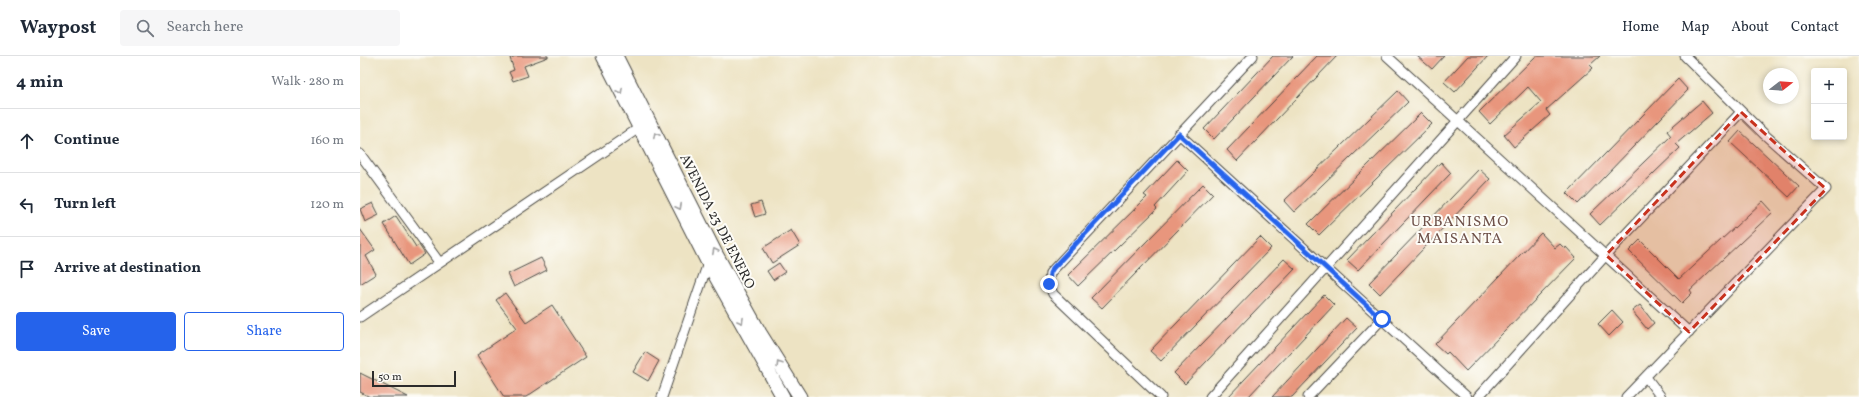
<!DOCTYPE html>
<meta charset="utf-8">
<style>
:root{--surface:#fff;--page:#f6f6f7;--text:#1f2937;--muted:#747a83;--line:#e0e1e3;--accent:#2563eb}
body{margin:0;font-family:Vollkorn,serif;background:var(--page);color:var(--text)}
.controls{position:absolute;right:12px;top:12px;display:grid;overflow:hidden;border-radius:4px;box-shadow:0 2px 6px #0003}
.controls button{width:36px;height:36px;display:grid;place-items:center;padding:0;border:0;border-bottom:1px solid var(--line);background:var(--surface);color:var(--text);font:20px sans-serif}
.compass{position:absolute;left:1403px;top:12px;width:36px;height:36px;border-radius:50%;background:var(--surface);box-shadow:0 2px 6px #0003;rotate:73deg}
.scale{position:absolute;left:12px;bottom:10px;width:84px;box-sizing:border-box;padding-left:4px;border:2px solid #2b2b2b;border-top:0;font-size:11px;line-height:14px;white-space:nowrap;color:#2b2b2b;-webkit-text-stroke:3px #fdfcf7;paint-order:stroke}
.stop{position:absolute;width:12px;height:12px;margin:-9px;border:3px solid #2563eb;border-radius:50%;background:#fff}
.stop.end{background:#2563eb;border-color:#fff;box-shadow:0 1px 4px #0008}
.list{margin:0;padding:0;list-style:none}
h2{display:flex;justify-content:space-between;align-items:center;height:52px;margin:0;padding:0 16px;font-size:17px}
h2 small{font-size:13px;font-weight:400;color:var(--muted)}
.list li{display:grid;grid-template-columns:26px 1fr auto;gap:12px;align-items:center;box-sizing:border-box;height:64px;padding:0 16px;border-top:1px solid var(--line)}
.list b{display:block;font-size:15px;white-space:nowrap}
.list em{font-size:13px;font-style:normal;color:var(--muted)}
.actions{display:flex;gap:8px;padding:12px 16px}
.actions a{flex:1;padding:9px 0;border:1px solid var(--accent);border-radius:4px;text-align:center;font-size:14px;color:var(--accent)}
.actions .main{background:var(--accent);color:#fff}
.icon{flex:none;width:22px;height:22px;fill:none;stroke:currentColor;stroke-width:2;stroke-linecap:round;stroke-linejoin:round}
.map{position:relative;flex:none;width:1499px;height:341px;overflow:hidden}
header{display:flex;align-items:center;gap:24px;box-sizing:border-box;height:56px;padding:0 20px;background:var(--surface);border-bottom:1px solid var(--line)}
header strong{font-size:19px}
nav{display:flex;gap:22px;margin-inline-start:auto;font-size:14px}
.search{width:280px;height:36px;background:var(--page);display:flex;align-items:center;gap:10px;box-sizing:border-box;padding:0 14px;border-radius:4px;color:var(--muted);font-size:15px}
main{display:flex}
aside{flex:1;background:var(--surface)}
.map>svg:first-child{display:block}
</style>
<header>
<strong>Waypost</strong>
<div class="search"><svg class="icon" aria-label="search" viewBox="0 0 24 24"><circle cx="10" cy="10" r="6"/><path d="M15 15l6 6"/></svg>Search here</div>
<nav><a>Home</a><a>Map</a><a>About</a><a>Contact</a></nav>
</header>
<main>
<aside>
<h2>4 min<small>Walk · 280 m</small></h2>
<ul class="list">
<li><svg class="icon" aria-label="ahead" viewBox="0 0 24 24"><path d="M12 20V5M6 11l6-6 6 6"/></svg><div><b>Continue</b></div><em>160 m</em></li>
<li><svg class="icon" aria-label="left" viewBox="0 0 24 24"><path d="M17 20v-9H6M10 6l-5 5 5 5"/></svg><div><b>Turn left</b></div><em>120 m</em></li>
<li><svg class="icon" aria-label="arrive" viewBox="0 0 24 24"><path d="M6 21V4h12l-3 4 3 4H6"/></svg><div><b>Arrive at destination</b></div></li>
</ul>
<div class="actions"><a class="main">Save</a><a>Share</a></div>
</aside>
<div class="map">
<svg width="1499" height="341" viewBox="0 0 1499 341">
<rect width="100%" height="100%" fill="#fdfcf7"/>
<filter id="ink" filterUnits="userSpaceOnUse"><feTurbulence type="fractalNoise" baseFrequency=".025" numOctaves="2"/><feDisplacementMap in="SourceGraphic" scale="8" xChannelSelector="R" yChannelSelector="G"/><feConvolveMatrix kernelMatrix="1 2 1 2 8 2 1 2 1" color-interpolation-filters="sRGB"/></filter>
<filter id="wash" filterUnits="userSpaceOnUse"><feTurbulence type="fractalNoise" baseFrequency=".012" numOctaves="4" result="noise"/><feDisplacementMap in="SourceGraphic" scale="16" xChannelSelector="R" yChannelSelector="G"/><feGaussianBlur stdDeviation="0.9" result="paint"/><feColorMatrix in="noise" values="0 0 0 0 0 0 0 0 0 0 0 0 0 0 0 0 0 1.4 0 .05"/><feComposite in="paint" operator="in"/></filter>
<g filter="url(#wash)">
<rect width="100%" height="100%" fill="#ede3c3"/>
<g id="blocks">
<path fill="#e8967d" d="M156,0h32v1l-24,9 4,10 -15,5 -4,-9 5,-2 -4,-12z
M913,0h20l-79,83 -10,-10z
M957,0h20l-100,105 -10,-11z
M1057,0h27l-12,13z
M1108,0h20l-33,36 -11,-10z
M1176,0h64l-10,9 3,3 -47,42 4,5 -36,32 -10,-12 37,-33 -13,-15 -38,37 -11,-12z
M1318,23l10,11 -110,114 -11,-11z
M1038,35l10,11 -114,110 -10,-11z
M1342,45l10,12 -36,31 4,4 -80,77 -10,-11 81,-78 -4,-5z
M1061,57l11,11 -113,111 -11,-11z
M1380,75l59,55 -10,11 -59,-55z
M817,104l11,11 -33,36 2,2 -79,77 -10,-11 79,-78 -3,-2z
M1081,106l10,11 -93,97 -11,-10z
M1119,113l11,10 -110,115 -11,-11z
M843,128l10,10 -111,114 -11,-10z
M1403,145l10,11 -83,78 2,3 -10,10 -53,-52 11,-11 39,39z
M401,146l4,12 -10,3 -4,-12z
M13,147l6,12 -14,7 -5,-13z
M36,160l20,31 3,-2 6,9 -16,11 -25,-41z
M0,173l15,21 -9,6 10,18 -16,10z
M431,174l9,15 -28,18 -9,-15z
M1181,177l14,15 5,-4 5,5 1,-2 10,11 -110,113 -18,-19 -2,2 -11,-10z
M900,181l11,11 -110,113 -11,-10z
M181,202l6,12 -33,17 -6,-13z
M924,203l11,10 -110,115 -11,-11z
M419,207l6,9 -12,8 -6,-9z
M145,237l21,29 26,-17 34,52 -60,40h-22l-27,-42 40,-27 -21,-28z
M964,239l10,10 -86,92h-20z
M1280,249l14,18 -7,6 -15,-18z
M1252,254l11,12 -14,14 -11,-12z
M986,262l11,10 -65,69h-20z
M285,296l14,9 -11,20 -15,-9z
M0,317l48,24h-38l-10,-5z"/>
</g>
</g>
<g filter="url(#ink)">
<use href="#blocks" fill-opacity="0" stroke="#484742" stroke-width="1"/>
<g fill="none" stroke-linecap="round" stroke-linejoin="round">
<defs>
<path id="minor" d="M1027,0l302,276
M819,78l288,263
M0,98l79,108
M0,261l279,-189
M1286,321l15,20
M302,341l46,-134
M801,341l-108,-103 -4,-10 1,-11 203,-217
M850,341l306,-341
M948,341l74,-78
M1118,341l128,-142 135,-143
M1266,341l200,-208 -61,-54 -80,-79"/>
<path id="secondary" d="M243,0l105,207 75,134
M256,0l100,198 44,79 40,64"/>
</defs>
<use href="#minor" stroke="#484742" stroke-width="11"/>
<use href="#secondary" stroke="#484742" stroke-width="15"/>
<use href="#minor" stroke="#fff" stroke-width="9"/>
<use href="#secondary" stroke="#fff" stroke-width="13"/>
</g>
<defs><path id="oneway-chevron" d="M-2-3.5L2.5 0L-2 3.5" fill="none" stroke-width="1.6" stroke-linecap="round" stroke-linejoin="round"/></defs>
<g stroke="#a0a0a0">
<use href="#oneway-chevron" transform="translate(260 35) rotate(63)"/>
<use href="#oneway-chevron" transform="translate(296 79) rotate(-117)"/>
<use href="#oneway-chevron" transform="translate(319 151) rotate(63)"/>
<use href="#oneway-chevron" transform="translate(355 195) rotate(-117)"/>
<use href="#oneway-chevron" transform="translate(381 265) rotate(61)"/>
<use href="#oneway-chevron" transform="translate(419 308) rotate(-122)"/>
</g>
</g>
<g fill="none" stroke-linecap="round" stroke-linejoin="round" filter="url(#ink)">
<path stroke="#2563eb" stroke-width="5" d="M689,228l1,-11 3,-5 126,-134 203,185"/>
</g>
<path fill="#c8321e" fill-opacity="0.2" stroke="#c8321e" stroke-width="3" stroke-dasharray="8 5" stroke-linejoin="round" d="M1381,56l85,77 -137,143 -83,-77z"/>
<g text-anchor="middle" stroke-width="4" stroke-linejoin="round" paint-order="stroke">
<g font-size="14" fill="#2b2b2b" stroke="#fdfcf7">
<text transform="translate(358 165) rotate(63)" y="5">AVENIDA 23 DE ENERO</text>
</g>
<g font-size="15" letter-spacing="1" fill="#6d5048" stroke="#fdfcf7">
<text x="1100" y="170">URBANISMO<tspan x="1100" dy="17">MAISANTA</tspan></text>
</g>
</g>
</svg>
<div class="controls">
<button>+</button>
<button>−</button>
</div>
<svg class="compass" viewBox="-18 -18 36 36"><path d="M0-13l5 13h-10z" fill="#e53935"/><path d="M0 13l5-13h-10z" fill="#747a83"/></svg>
<div class="scale">50 m</div>
<div class="stop" style="left:1022px;top:263px"></div>
<div class="stop end" style="left:689px;top:228px"></div>
</div>
</main>
